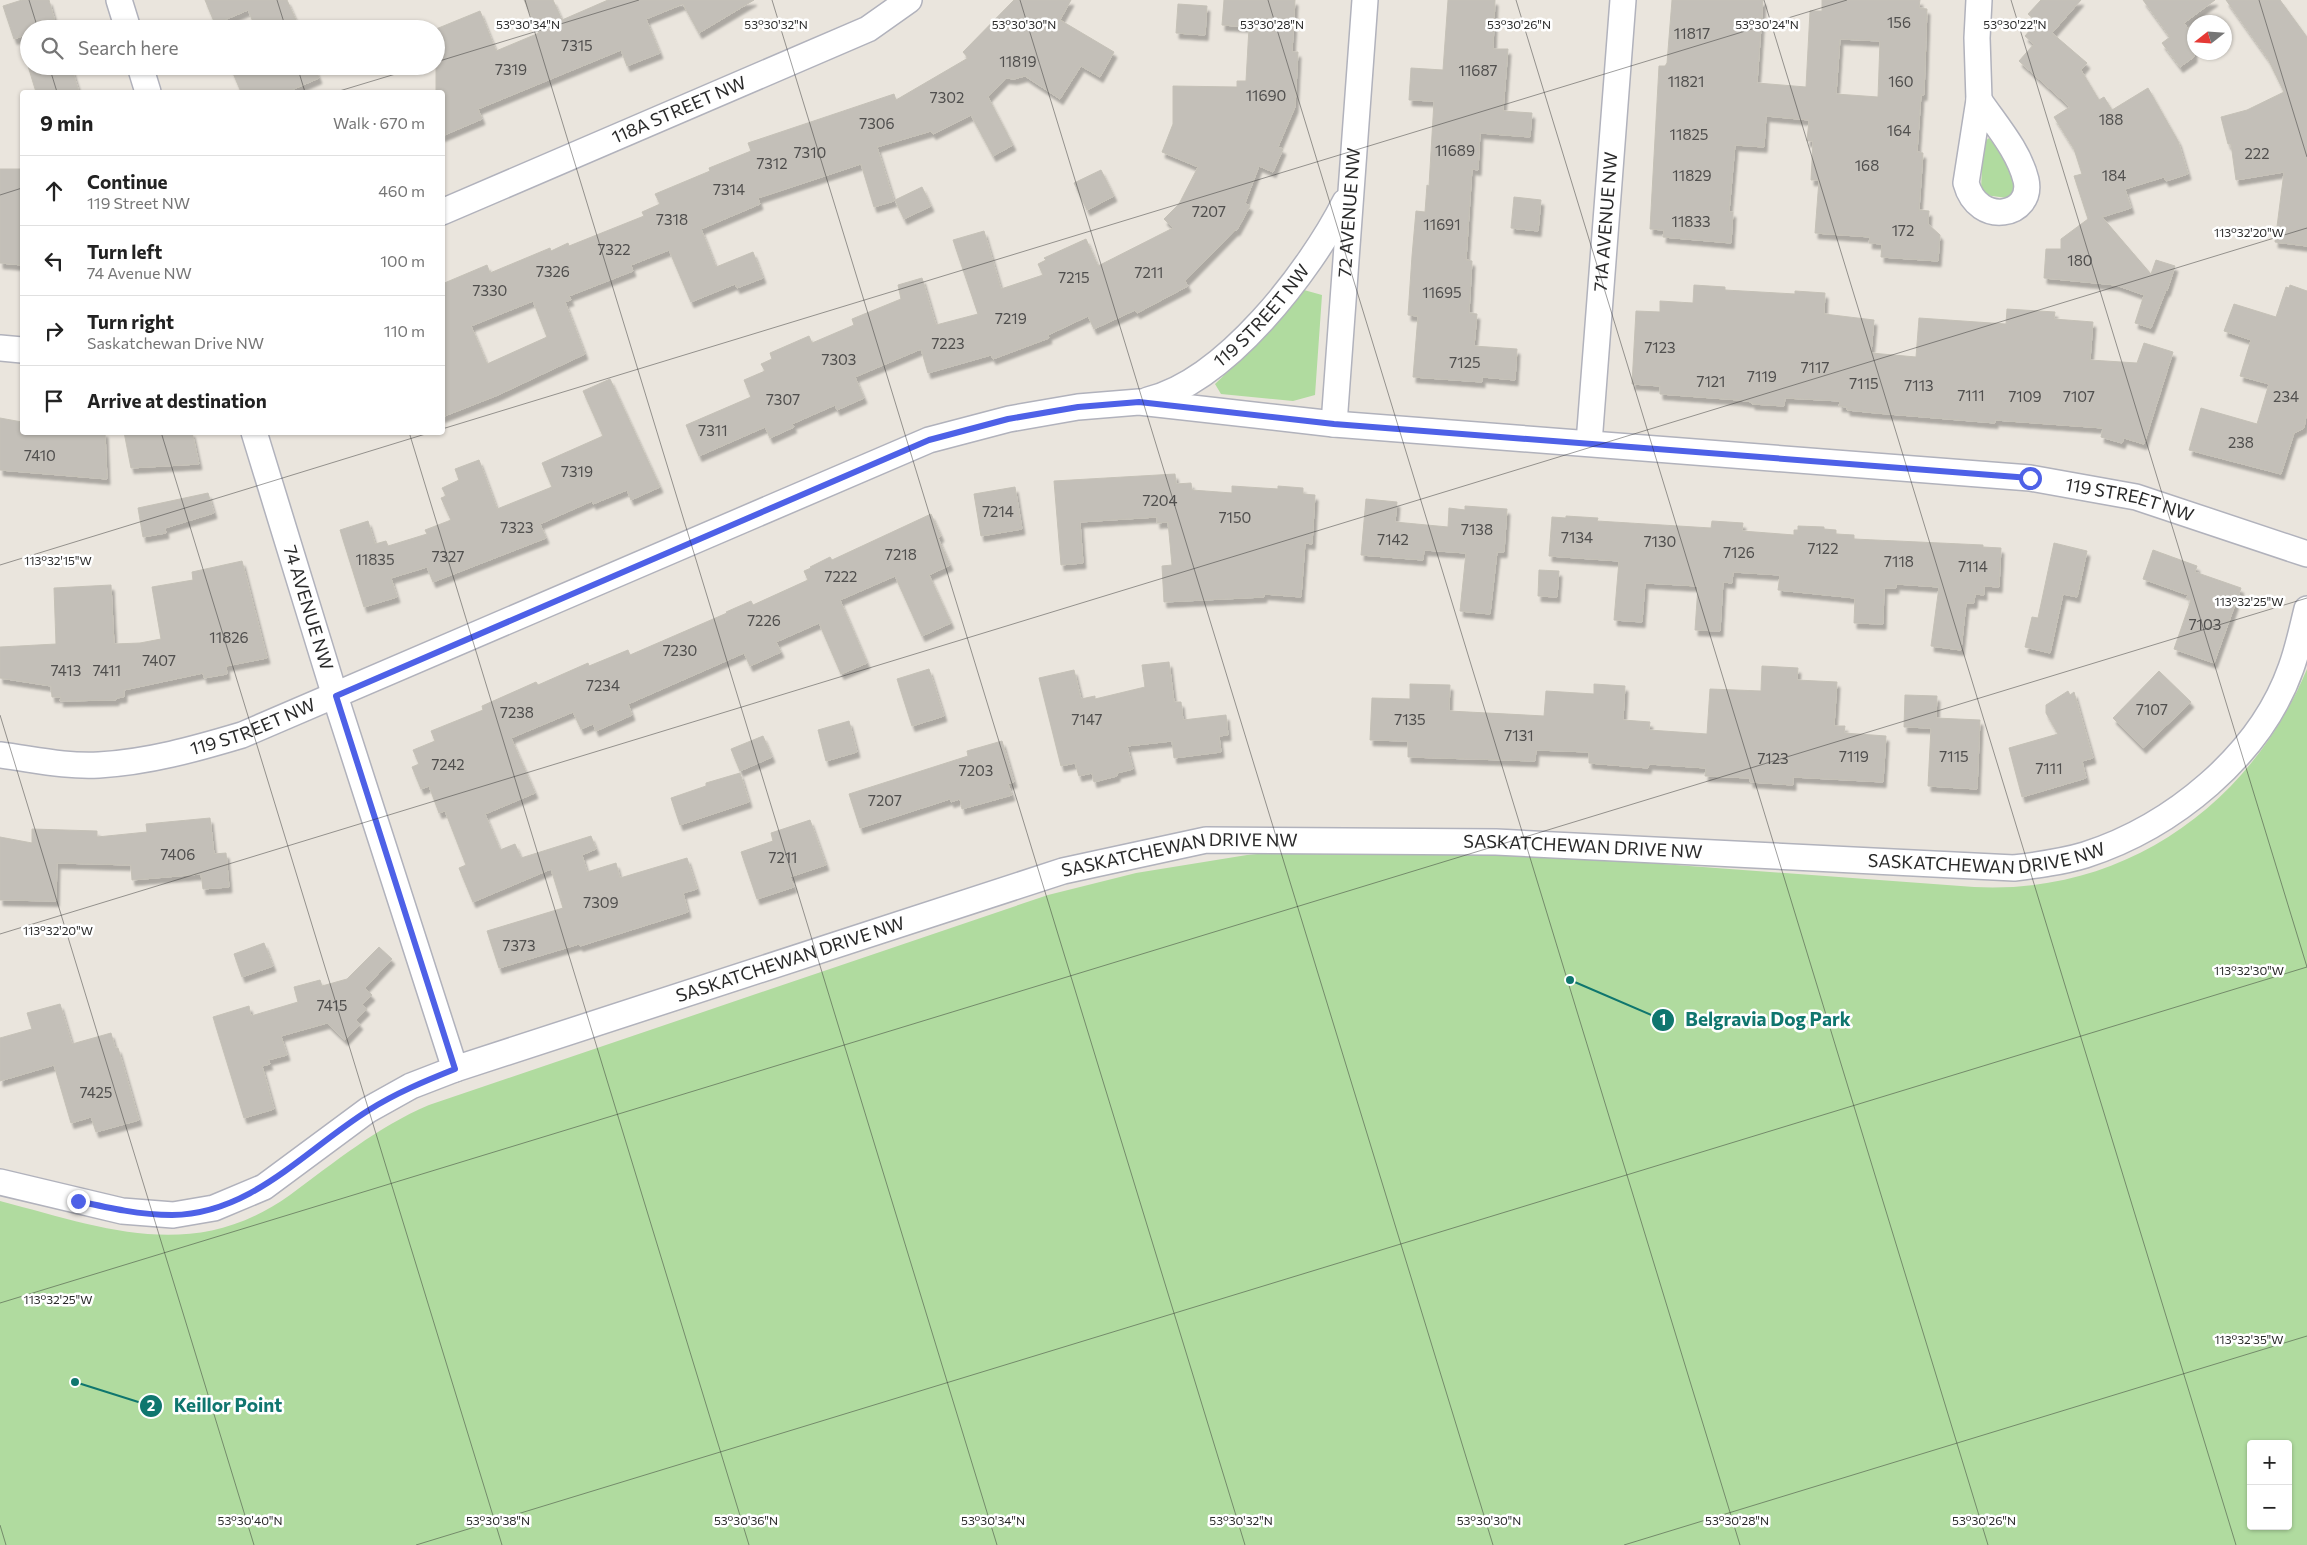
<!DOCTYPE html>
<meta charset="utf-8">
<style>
:root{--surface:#fff;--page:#f6f6f6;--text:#222;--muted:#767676;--line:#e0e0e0}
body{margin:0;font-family:Commissioner,sans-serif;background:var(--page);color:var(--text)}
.controls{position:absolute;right:15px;bottom:15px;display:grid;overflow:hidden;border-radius:5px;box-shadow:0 1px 4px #0004}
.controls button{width:45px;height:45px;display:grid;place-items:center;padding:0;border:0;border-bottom:1px solid var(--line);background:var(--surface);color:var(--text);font:25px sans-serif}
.compass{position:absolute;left:2187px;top:15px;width:45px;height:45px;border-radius:50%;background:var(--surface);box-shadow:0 1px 4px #0004;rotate:253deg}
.stop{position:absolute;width:15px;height:15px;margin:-11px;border:4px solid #4e61e7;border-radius:50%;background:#fff}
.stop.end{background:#4e61e7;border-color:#fff;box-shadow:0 1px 5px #0008}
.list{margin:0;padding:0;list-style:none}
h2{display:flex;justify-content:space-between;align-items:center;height:65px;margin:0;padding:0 20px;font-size:21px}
h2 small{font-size:16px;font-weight:400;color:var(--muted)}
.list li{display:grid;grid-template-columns:32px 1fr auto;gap:15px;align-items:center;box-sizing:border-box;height:70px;padding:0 20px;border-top:1px solid var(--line)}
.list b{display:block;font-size:19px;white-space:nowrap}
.list p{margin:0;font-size:16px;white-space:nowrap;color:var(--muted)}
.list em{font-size:16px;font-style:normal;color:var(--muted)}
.icon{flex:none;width:28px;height:28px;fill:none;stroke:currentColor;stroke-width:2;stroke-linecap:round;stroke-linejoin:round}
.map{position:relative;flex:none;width:2307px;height:1545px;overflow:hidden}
.search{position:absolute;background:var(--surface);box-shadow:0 1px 4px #0004;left:20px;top:20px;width:425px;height:55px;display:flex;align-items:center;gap:12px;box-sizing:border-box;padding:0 18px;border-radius:28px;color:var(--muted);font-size:19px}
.panel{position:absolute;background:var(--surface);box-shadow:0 1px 4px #0004;left:20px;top:90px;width:425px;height:345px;border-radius:5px}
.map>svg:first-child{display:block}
</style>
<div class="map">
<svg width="2307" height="1545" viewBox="0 0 2307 1545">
<defs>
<filter id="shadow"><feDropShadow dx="3" dy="5.5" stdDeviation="1" flood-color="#0004"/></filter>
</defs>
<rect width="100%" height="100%" fill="#eae5dd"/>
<path fill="#b0db9f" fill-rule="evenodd" d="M1989,138l27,34v20l-9,6 -22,-3 -4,-5 2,-45 1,-3z
M1304,290l18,5 -7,100 -22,6 -72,-7 -6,-10 46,-44z
M2307,669v876h-2307v-344c104,27 193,63 290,-6 45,-33 87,-68 139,-90l619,-210 88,-22 111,-18 31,-3 168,-4 528,39c150,8 276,-81 333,-218zM2251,1444h37v82h-37z"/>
<path fill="#c3bfb8" stroke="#c5c1b7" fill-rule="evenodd" filter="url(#shadow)" d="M22,0h27l7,25 -10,4h-17v5l-15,5 -11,-33z
M205,0h82l13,29h-44l-8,-19 -33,14z
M524,0h29l9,20 46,-20h146l-55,33 -16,-29 -37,15 14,34 -33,13 -6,-16 -143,59 4,10 -40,17v-44h-6v-63l44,-18 16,40 43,-18z
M1014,0h57l-11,20 54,32 -14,25 -19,-11 -21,33 -35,-23 -11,3 -8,-1 -18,19 25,48 -20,11 -22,-41 -38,19 -2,-3 -54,16 17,54 -20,6 -13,-43 -103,34 2,6 -59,25 15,38 37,-15 10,26 -26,10 -2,-4 -44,18 -22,-52 -38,15 2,6 -64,25 2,4 -6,2 20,52 -87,41 -56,22v-133l45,-19 3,8 60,-25 1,3 17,-8 1,3 75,-30 -2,-4 18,-8 -5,-10 55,-23 -1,-3 42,-17 -3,-8 146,-49 2,6 72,-42 -5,-6zM533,301l14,36 -60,27 -16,-38z
M1224,0h71l-3,52h6l-3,55 -17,40 5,2 -10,23 -14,-6 -14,37 5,3 -13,24h-2l-50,51 3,5 -51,27 -2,-3 -41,19 -6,-13 -40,19 1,3 -56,21 -2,-4 -63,18 -7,-24 -66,28 9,21 -27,12 -2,-5 -43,19 2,3 -24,11 -5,-11 -66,29 -13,-31 65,-28 -7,-17 21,-9 -4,-7 11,-5 -2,-6 39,-17 3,7 42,-18 -2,-6 49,-20 -3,-14 24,-7 14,47 42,-11 -25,-74 31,-9 17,58 42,-14 -5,-11 8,-4 -2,-2 42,-19 12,27 75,-38 -9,-9 15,-15 19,-37 -36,-15 11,-28v-38l64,1v-6h9l3,-54 -27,-2z
M1448,0h47l-2,49h15l-5,62 29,2 -2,24 -50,-4 -2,37 -6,-1 -6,91 6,1 -3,52 8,1 -3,32 43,3 -2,31 -33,-3v5l-69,-5 5,-61 -10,-1 4,-59 4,-45 9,1 2,-27 2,1 5,-85 -25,-1 2,-32 32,2z
M1672,0h91l-6,83 49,4 4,-76h12v-11h98l-1,8 8,1 -3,86h-3l-4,57 6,1 -4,57 10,1 -1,13 12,11 -2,26 -57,-4 1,-13 -13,-1 1,-6 -55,-4 4,-53h-8l2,-39h-6l2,-21 -43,-4 -2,31 -29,-2 -6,67h4l-2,31 -68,-6 1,-7 -14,-1 9,-163h6l2,-3zM1840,39l40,2 -2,56 -42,-3z
M2041,0h40l-29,33 35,30 -6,7 18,30 5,-3 8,13 36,-22 30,53 10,33 -22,7 -2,-4 -39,12 6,19 -29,9 49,57 5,-14 19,6 -8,25 -1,-1 -15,38 -16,-5 9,-28 -28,-10 -72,-7 2,-29h15v-10l27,-20 -14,-43 8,-2 -8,-25 -20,-32 16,-10 -51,-46 15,-17 -9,-8 12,-14 -9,-8z
M2143,0h72l-31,23 10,14v20l-14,10 -18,-24 8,-6z
M2226,0h54l27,37v209l-32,-4 9,-70 -48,8 -5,-36h-3l-7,-27 26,-7 37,-18 -16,-33z
M1178,4l29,2 -2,29 -29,-2z
M28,66h43l8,26h-43z
M230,66h84l5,12 -32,14h-46z
M0,169h22v96l-22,-2z
M1101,170l13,26 -27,14 -13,-27z
M922,187l9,19 -27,13 -9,-19z
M1514,197l27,3 -3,31 -27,-3z
M1694,285l31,2v3l70,4v-3l30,2 -1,21 50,6 -3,33 45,4 3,-39 87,6 1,-15 48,3 -1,7 39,3 -3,38 47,3 7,-20 29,9 -29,92 -20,-6 -2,5 -21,-6 2,-9 -108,-8v3l-119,-10 -29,-3v-3l-8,-1 1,-5 -55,-3 -1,8 -32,-2v-2l-13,-2 -79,-6v-8l-28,-2 4,-73 24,1v-11l33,2z
M2290,285l17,6v119l-3,18 -10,5 -13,41 -92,-24 12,-42 56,16 12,-40 -29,-8 11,-36 -27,-9 10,-27 42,13 10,-30 3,1z
M610,379l50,108 -29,13 -4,-10 -34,14 -1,-3 -52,23 6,14 -113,44 -6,-15 -36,11 6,19 -33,10 -24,-77 28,-9 7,23 11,-3 2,5 39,-12 -2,-4 26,-10 -10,-22 5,-2 -4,-8 17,-8 -4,-11 24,-9 18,49 55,-22 -10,-24 61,-27 -20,-45z
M0,418l22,4v10h83l2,47 -107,-9z
M124,432h68l7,32 -68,4z
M1175,474l1,10 15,-1 1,7 40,3v-7l46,3v-3l25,2v6l12,1 -3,49 -7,-1 -4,54 -37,-3v3l-100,5 -2,-36 10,-1 -4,-43 -11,1v-6l-77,5 3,41 -22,2 -7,-84z
M1015,487l7,42 -41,7 -7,-42z
M208,493l6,20 -49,15 1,5 -23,4 -5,-29z
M1366,499l31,3 -2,20 53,5 1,-19 16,2v-4l42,3 -3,43h-7l-7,62 -30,-3 6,-58 -42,-3 -1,10 -62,-5z
M931,514l10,22 -3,2 12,27 -21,10 22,48 -29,13 -27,-60 -55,24 27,63 -26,11 -22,-51 -43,19 5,10 -31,14 -6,-13 -116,51 4,11 -36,16 -3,-7 -12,5 -8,-17 -62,26 24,55 -50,21 15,36 15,-6 6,14 70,-22 5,13 -14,6 5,17 29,-9 4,15 67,-20 10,31 -14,4 5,19 -108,34 -1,-2 -80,24 -12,-37 76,-23 -12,-39 -78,33 -14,-34 7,-3 -21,-54 -6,2 -10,-27 -8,3 -9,-22 7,-3 -6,-14 22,-9 -4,-10 52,-21 -1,-4 54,-24 2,3 50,-22 1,3 39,-16 2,5 97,-42 -1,-1 25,-11 2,4 55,-25 -4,-9 7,-3 -1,-1 20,-10 2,3z
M1566,516l32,2 -1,3 114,7 1,-7 31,2 -1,8 52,4v-5h4v-4l26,1v2l12,1v4l18,1v4l129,6v2l18,1 -2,39 -15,-1v9l-9,-1 -1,9h-8l-5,47 -30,-4 8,-59 -43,-3v4h-12l-1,36 -29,-1 1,-25 -77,-8 2,-15 -47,-3 -1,11 -9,-1 -3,49 -25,-1 3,-44 -53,-3 -3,39 -28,-2 5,-59 -70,-5 3,-39 14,1z
M2054,543l33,8 -10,46 -14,-3 -13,59 -25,-6 7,-30 6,1z
M2153,550l44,16 -2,6 46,16 -27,75 -40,-14 17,-49 -5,-1 2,-4 -45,-16z
M242,561l25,97 -41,8 1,8 -23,4 -1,-5 -79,17v7l-8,1v2l-56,1 1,-4h-9l-1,-11 -51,-8v-31l56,-3 -2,-56 57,-3 3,59 26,-1 21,-4 -9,-52 41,-7 -1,-8z
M1539,570l20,1 -2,26 -19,-1z
M1169,662l5,40h7l2,18 43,-5 2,20 -9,1 2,16 -47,6 -2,-17 -45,5 6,23 -16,4v3l-23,6 -2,-9 -13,3 -4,-13 -14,3 -22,-88 35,-8 7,29 14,-3v3l50,-12 -3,-22z
M1762,666l36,2 -1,12 40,2 -3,44h11l-1,7 42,3 -3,46 -90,-5v8l-43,-3v-4l-45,-2 1,-8 -57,-4 -1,4 -59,-5v-11l-53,-2 -1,11 -127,-4v-16l-38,-1 2,-42 38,1v-15l40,1 -1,26 95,5 2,-25 48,3v-10l31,2 -2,34 27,2 -1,8 58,4 3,-45 51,2z
M929,669l15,47 -32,10 -15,-47z
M2159,671l32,31 -48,46 -30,-30z
M2068,691l2,4 4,-3 19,66 -11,3 4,17 -64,19 -13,-49 49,-14 -12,-21v-8z
M1905,695l32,1 -1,22 44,2 -3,69 -49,-3 3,-58 -27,-1z
M849,721l8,31 -31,9 -8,-31z
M763,736l9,21 -32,14 -9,-22z
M1002,741l12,41 -6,2 4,11 -50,14 -2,-10 -9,3 -1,-3 -90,29 -11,-34 119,-38 -1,-5z
M740,773l9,29 -69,23 -9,-27 35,-12v-3z
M210,818l4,36 12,-1 3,34 -26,2 -2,-15 -69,6 -1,-15 -74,-2 -1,38 -56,-1v-63l32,6v-14l65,2v6l50,-5 -1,-8z
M810,820l16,45 -36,12 4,10 -37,12 -16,-47 32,-11 -2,-8z
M264,943l9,23 -31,11 -8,-23z
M379,947l13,12 -27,29 7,7 -10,9 5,5 -11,11 4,4 -15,16 -18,-17 -46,13 6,19 -19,5 2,4 -8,2 12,43 -30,9 -31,-101 36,-11 2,10 47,-14 -4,-15 26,-7 2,6 25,-7z
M60,1004l12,40 39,-11 4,15h3l21,72 -43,12 -5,-15 -20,6 -17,-58 -54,16v-43l32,-9 -5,-16z"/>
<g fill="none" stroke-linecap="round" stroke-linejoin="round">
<defs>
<g id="minor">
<path d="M119,0l9,29"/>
<path d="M1979,0l-2,38 2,62"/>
<path d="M140,66l8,26"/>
<path d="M1979,100c17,25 40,51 47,80 8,36 -48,48 -60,3z"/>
<path id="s1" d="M442,212l426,-183 41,-29"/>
<path d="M0,348l22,2"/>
<path id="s2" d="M1148,400c78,-19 162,-129 197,-198"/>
<path id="s3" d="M1334,424l31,-424"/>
<path id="s4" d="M254,432l81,264 120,373"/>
<path id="s5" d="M1589,443l34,-443"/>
<path id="s6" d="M0,755c32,4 66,12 99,10 50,-3 96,-16 143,-30l687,-295 80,-21 69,-12 61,-5 195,22 696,54 106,19 171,57"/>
<path id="s7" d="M0,1182l122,29 51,4 41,-7 50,-21 104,-77 43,-24 44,-17 608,-198 143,-31 290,2 518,26c24,-3 48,-6 71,-13 87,-28 175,-99 206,-187 7,-19 11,-39 16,-59"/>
</g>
</defs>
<use href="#minor" stroke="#b1b2bc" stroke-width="28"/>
<use href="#minor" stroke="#fff" stroke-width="25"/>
</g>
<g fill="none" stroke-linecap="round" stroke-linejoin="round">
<path stroke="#4e61e7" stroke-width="6" d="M78,1201c31,7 62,14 94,14 80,-1 134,-66 197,-105 27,-17 56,-29 86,-41l-119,-373 593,-256 79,-21 70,-12 61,-5 195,22 696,54"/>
</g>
<path fill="none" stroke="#2a2a2a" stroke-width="1" stroke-opacity="0.45" d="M29,0l9,29M277,0l9,29M525,0l472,1545M772,0l473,1545M1020,0l473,1545M1268,0l472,1545M1516,0l472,1545M1764,0l472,1545M2011,0l296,967M2259,0l48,157M436,62l203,-62M49,66l8,26M297,66l8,26M336,92l86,-26M0,195l22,-7M442,429l1405,-429M161,432l341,1113M409,432l340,1113M0,565l432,-133M0,715l254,830M0,934l2307,-706M0,1303l2307,-705M0,1525l6,20M416,1545l1891,-578M1624,1545l683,-209"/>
<g text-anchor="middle" stroke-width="5" stroke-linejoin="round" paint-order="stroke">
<g font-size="15" fill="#504f4e">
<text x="1899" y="28">156</text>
<text x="1692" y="39">11817</text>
<text x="577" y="51">7315</text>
<text x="1018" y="67">11819</text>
<text x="511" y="75">7319</text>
<text x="1478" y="76">11687</text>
<text x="1686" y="87">11821</text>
<text x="1901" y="87">160</text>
<text x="1266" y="101">11690</text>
<text x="947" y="103">7302</text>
<text x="2111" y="125">188</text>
<text x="877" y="129">7306</text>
<text x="1899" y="136">164</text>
<text x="1689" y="140">11825</text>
<text x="1455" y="156">11689</text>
<text x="810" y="158">7310</text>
<text x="2257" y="159">222</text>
<text x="772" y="169">7312</text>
<text x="1867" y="171">168</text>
<text x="1692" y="181">11829</text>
<text x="2114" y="181">184</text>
<text x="729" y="195">7314</text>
<text x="1209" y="217">7207</text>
<text x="672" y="225">7318</text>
<text x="1691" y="227">11833</text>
<text x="1442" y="230">11691</text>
<text x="1903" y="236">172</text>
<text x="614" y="255">7322</text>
<text x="2080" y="266">180</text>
<text x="553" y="277">7326</text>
<text x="1149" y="278">7211</text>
<text x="1074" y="283">7215</text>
<text x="490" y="296">7330</text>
<text x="1442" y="298">11695</text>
<text x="1011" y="324">7219</text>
<text x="948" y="349">7223</text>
<text x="1660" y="353">7123</text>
<text x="839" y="365">7303</text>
<text x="1465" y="368">7125</text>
<text x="1815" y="373">7117</text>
<text x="1762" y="382">7119</text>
<text x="1711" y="387">7121</text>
<text x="1864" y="389">7115</text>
<text x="1919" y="391">7113</text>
<text x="1971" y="401">7111</text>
<text x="2025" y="402">7109</text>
<text x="2079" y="402">7107</text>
<text x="2286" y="402">234</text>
<text x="783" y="405">7307</text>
<text x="713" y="436">7311</text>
<text x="2241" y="448">238</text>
<text x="40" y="461">7410</text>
<text x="577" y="477">7319</text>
<text x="1160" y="506">7204</text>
<text x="998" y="517">7214</text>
<text x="1235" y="523">7150</text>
<text x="517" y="533">7323</text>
<text x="1477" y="535">7138</text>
<text x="1577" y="543">7134</text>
<text x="1393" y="545">7142</text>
<text x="1660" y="547">7130</text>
<text x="1823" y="554">7122</text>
<text x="1739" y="558">7126</text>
<text x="901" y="560">7218</text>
<text x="448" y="562">7327</text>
<text x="375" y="565">11835</text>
<text x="1899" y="567">7118</text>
<text x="1973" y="572">7114</text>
<text x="841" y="582">7222</text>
<text x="764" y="626">7226</text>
<text x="2205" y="630">7103</text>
<text x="229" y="643">11826</text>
<text x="680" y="656">7230</text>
<text x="159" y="666">7407</text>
<text x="66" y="676">7413</text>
<text x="107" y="676">7411</text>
<text x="603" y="691">7234</text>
<text x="2152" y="715">7107</text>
<text x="517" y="718">7238</text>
<text x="1087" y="725">7147</text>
<text x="1410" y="725">7135</text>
<text x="1519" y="741">7131</text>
<text x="1854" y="762">7119</text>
<text x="1954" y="762">7115</text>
<text x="1773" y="764">7123</text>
<text x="448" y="770">7242</text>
<text x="2049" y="774">7111</text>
<text x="976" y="776">7203</text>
<text x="885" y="806">7207</text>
<text x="178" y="860">7406</text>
<text x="783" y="863">7211</text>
<text x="601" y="908">7309</text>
<text x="519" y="951">7373</text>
<text x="332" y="1011">7415</text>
<text x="96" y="1098">7425</text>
</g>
<g font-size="18" fill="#2a2a2a" stroke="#fff">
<text dy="6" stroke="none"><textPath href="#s1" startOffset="258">118A STREET NW</textPath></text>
<text dy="6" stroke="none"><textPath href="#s3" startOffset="212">72 AVENUE NW</textPath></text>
<text dy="6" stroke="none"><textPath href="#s5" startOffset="222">71A AVENUE NW</textPath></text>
<text dy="6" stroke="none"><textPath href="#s2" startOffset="144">119 STREET NW</textPath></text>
<text dy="6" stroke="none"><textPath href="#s6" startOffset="2204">119 STREET NW</textPath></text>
<text dy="6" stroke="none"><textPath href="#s4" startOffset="184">74 AVENUE NW</textPath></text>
<text dy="6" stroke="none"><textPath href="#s6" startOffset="259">119 STREET NW</textPath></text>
<text dy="6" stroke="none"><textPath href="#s7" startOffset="1661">SASKATCHEWAN DRIVE NW</textPath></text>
<text dy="6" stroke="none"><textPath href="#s7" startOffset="2066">SASKATCHEWAN DRIVE NW</textPath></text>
<text dy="6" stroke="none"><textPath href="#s7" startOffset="1256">SASKATCHEWAN DRIVE NW</textPath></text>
<text dy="6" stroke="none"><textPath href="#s7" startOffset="851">SASKATCHEWAN DRIVE NW</textPath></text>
</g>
</g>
<g font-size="12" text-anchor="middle" fill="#2a2a2a" stroke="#fff" stroke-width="5" stroke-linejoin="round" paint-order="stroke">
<text x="528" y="29">53°30'34"N</text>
<text x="776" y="29">53°30'32"N</text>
<text x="1024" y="29">53°30'30"N</text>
<text x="1272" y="29">53°30'28"N</text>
<text x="1519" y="29">53°30'26"N</text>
<text x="1767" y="29">53°30'24"N</text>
<text x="2015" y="29">53°30'22"N</text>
<text x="2249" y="237">113°32'20"W</text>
<text x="58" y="565">113°32'15"W</text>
<text x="2249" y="606">113°32'25"W</text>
<text x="58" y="935">113°32'20"W</text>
<text x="2249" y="975">113°32'30"W</text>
<text x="58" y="1304">113°32'25"W</text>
<text x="2249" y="1344">113°32'35"W</text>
<text x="250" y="1525">53°30'40"N</text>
<text x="498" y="1525">53°30'38"N</text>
<text x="746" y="1525">53°30'36"N</text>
<text x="993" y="1525">53°30'34"N</text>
<text x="1241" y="1525">53°30'32"N</text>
<text x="1489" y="1525">53°30'30"N</text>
<text x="1737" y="1525">53°30'28"N</text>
<text x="1984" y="1525">53°30'26"N</text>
</g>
<path fill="none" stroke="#0f766e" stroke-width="2" d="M1570 980L1663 1020M75 1382L151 1406"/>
<g fill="#0f766e" stroke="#fff" stroke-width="2">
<circle cx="1570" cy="980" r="5"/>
<circle cx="75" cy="1382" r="5"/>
<circle cx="1663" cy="1020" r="12"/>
<circle cx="151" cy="1406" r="12"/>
</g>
<g font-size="15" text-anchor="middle" font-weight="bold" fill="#fff">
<text x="1663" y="1025">1</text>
<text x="151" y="1411">2</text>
</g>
<g font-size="19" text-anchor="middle" font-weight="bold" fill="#0f766e" stroke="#fff" stroke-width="5" stroke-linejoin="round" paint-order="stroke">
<text x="1768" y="1026">Belgravia Dog Park</text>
<text x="228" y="1412">Keillor Point</text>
</g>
</svg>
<div class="controls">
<button>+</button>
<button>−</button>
</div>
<svg class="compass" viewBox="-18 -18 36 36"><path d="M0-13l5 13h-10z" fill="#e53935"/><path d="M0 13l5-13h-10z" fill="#767676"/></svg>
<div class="stop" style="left:2030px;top:478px"></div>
<div class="stop end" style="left:78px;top:1201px"></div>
<div class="search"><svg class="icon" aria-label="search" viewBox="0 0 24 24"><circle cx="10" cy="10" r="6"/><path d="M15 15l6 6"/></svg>Search here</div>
<section class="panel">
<h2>9 min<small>Walk · 670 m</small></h2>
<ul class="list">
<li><svg class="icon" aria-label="ahead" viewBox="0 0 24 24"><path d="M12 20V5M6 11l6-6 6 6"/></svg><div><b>Continue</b><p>119 Street NW</p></div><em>460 m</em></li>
<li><svg class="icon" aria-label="left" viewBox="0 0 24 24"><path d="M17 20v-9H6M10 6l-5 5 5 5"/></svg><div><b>Turn left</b><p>74 Avenue NW</p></div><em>100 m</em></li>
<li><svg class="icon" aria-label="right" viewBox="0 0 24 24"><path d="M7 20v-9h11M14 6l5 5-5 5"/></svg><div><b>Turn right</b><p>Saskatchewan Drive NW</p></div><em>110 m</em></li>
<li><svg class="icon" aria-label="arrive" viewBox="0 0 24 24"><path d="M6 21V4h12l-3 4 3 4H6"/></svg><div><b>Arrive at destination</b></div></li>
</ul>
</section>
</div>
